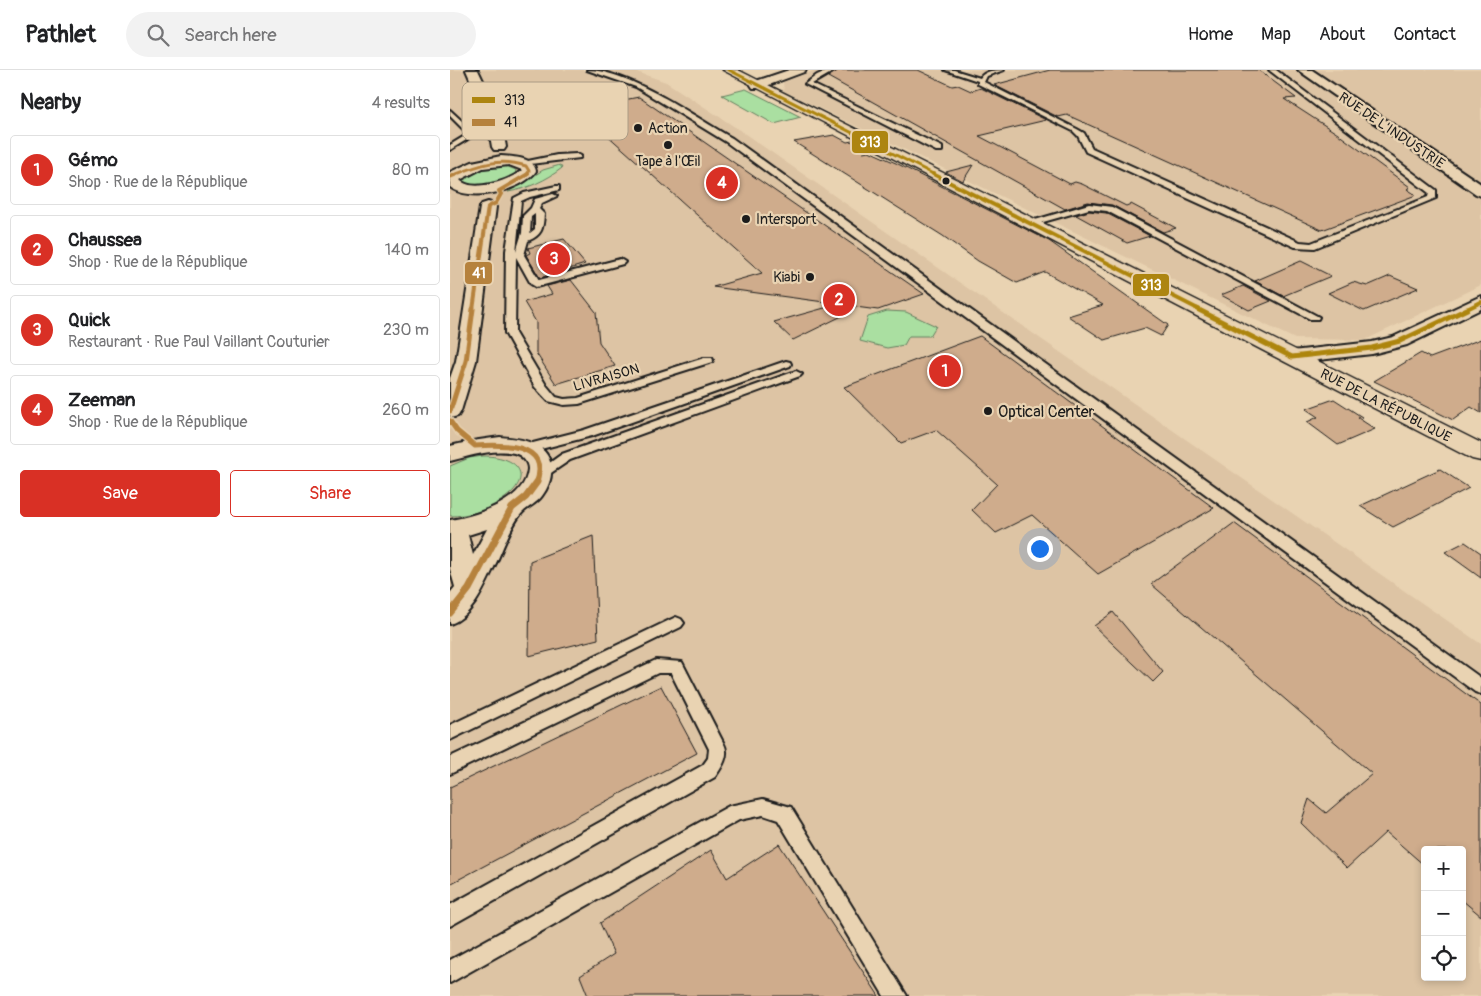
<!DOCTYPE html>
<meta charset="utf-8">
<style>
:root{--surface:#fff;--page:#f2f2f2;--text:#202124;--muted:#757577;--line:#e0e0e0;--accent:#d93025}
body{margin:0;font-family:Pangolin,sans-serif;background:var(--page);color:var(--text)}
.controls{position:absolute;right:15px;bottom:15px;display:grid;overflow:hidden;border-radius:5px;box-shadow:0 2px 8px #0003}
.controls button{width:45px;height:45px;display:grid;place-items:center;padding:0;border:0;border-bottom:1px solid var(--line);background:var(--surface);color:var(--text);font:25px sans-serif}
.you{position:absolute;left:589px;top:478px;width:18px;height:18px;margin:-12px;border:4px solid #fff;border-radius:50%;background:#1a73e8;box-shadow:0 0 0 8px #1a73e833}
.badge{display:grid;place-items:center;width:32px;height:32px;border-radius:50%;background:var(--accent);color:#fff;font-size:16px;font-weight:700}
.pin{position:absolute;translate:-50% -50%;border:2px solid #fff;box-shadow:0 1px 5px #0006}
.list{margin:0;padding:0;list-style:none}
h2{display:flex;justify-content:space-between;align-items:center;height:65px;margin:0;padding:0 20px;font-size:21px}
h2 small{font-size:16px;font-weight:400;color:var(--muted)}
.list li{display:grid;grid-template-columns:32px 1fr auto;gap:15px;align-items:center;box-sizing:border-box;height:70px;margin:0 10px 10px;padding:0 10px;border:1px solid var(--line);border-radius:5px}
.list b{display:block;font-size:19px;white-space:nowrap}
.list p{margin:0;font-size:16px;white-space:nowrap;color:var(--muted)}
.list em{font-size:16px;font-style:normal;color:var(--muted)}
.actions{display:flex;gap:10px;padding:15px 20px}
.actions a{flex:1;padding:11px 0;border:1px solid var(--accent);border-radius:5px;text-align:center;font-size:18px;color:var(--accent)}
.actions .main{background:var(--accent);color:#fff}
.icon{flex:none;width:28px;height:28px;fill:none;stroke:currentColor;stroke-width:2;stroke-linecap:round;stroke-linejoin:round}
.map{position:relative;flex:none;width:1031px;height:926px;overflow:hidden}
header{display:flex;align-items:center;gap:30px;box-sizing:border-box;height:70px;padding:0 25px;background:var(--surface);border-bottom:1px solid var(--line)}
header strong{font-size:24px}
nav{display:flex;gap:28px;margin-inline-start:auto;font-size:18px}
.search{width:350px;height:45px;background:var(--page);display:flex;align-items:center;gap:12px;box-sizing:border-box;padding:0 18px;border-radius:28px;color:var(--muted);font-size:19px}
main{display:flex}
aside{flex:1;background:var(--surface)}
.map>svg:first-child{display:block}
</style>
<header>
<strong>Pathlet</strong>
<div class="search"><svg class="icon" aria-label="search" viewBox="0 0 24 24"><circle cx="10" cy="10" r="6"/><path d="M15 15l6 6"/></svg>Search here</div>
<nav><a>Home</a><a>Map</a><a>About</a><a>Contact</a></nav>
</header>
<main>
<aside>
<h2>Nearby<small>4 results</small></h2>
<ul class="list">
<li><span class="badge">1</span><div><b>Gémo</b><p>Shop · Rue de la République</p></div><em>80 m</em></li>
<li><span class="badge">2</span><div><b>Chaussea</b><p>Shop · Rue de la République</p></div><em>140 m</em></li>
<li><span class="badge">3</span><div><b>Quick</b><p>Restaurant · Rue Paul Vaillant Couturier</p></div><em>230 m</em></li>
<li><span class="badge">4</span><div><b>Zeeman</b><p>Shop · Rue de la République</p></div><em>260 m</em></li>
</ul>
<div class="actions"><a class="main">Save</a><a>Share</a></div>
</aside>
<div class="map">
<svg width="1031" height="926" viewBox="0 0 1031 926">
<rect width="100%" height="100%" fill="#e9d3b2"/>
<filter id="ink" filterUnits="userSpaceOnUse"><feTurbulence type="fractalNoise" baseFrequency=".02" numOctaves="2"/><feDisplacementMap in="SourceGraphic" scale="10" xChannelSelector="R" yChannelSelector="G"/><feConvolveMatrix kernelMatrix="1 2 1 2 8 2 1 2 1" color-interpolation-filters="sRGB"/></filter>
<g filter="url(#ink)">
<path fill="#ddc4a4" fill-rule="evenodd" d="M0,0h181l35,12 72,47 743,515v352h-1031zM975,780h37v127h-37z
M366,0h665v215l-116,55 -70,-1 -511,-248 -1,-9z"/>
<path fill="#aadfa1" stroke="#637e5e" d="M296,19l55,28 -27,7 -52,-29z
M53,95l13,5 -1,5c-14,8 -38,16 -53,5v-2l19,-11z
M110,95l2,3c-15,12 -35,21 -54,24l35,-22z
M437,241l19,1 30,14 -6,10h-21l-5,9 -17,3 -27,-7 8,-24z
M33,386c39,0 52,24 16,46 -15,9 -32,14 -49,14v-50l19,-8z"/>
<path fill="#cfac8c" stroke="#1c1c1c" d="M388,0h80l34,16 6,-1 13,6 10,-3 65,32 -67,16 91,48 5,-2 7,2 44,22 5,-2 45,24 -13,4 -51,-27 -24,-3 -23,7 -237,-132z
M600,0h208l38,28 -12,1 54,35 72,53 -3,2 9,6 -94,35 -255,-115 -9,2 -64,-32z
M189,27l285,197 -46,16 -30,-4 2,6 -57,28 -19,-18 65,-18 -126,-17 49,-14 -184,-164z
M384,65l13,7 5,-1 11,11 6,-1 29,13 151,77 119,84 -7,11 -16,-8 -41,12 -36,-24 35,-11 -58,-33 -28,11 -39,-22 -35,-25 -149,-94z
M523,95l-10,16 -17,-9z
M639,141l17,2 44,23 -23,7 -51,-28z
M114,169l21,25 -45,14 -14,-23 4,-2 -2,-5z
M851,191l30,15 -48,20 -28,-15z
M940,206l28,12 -54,23 -36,-18 25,-11 14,4z
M121,210l25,32 3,30 16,24 -59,18 -20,-31v-31l-12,-20 28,-8 -5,-8z
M793,216l28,15 -22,9 -28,-15z
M530,266l234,172 -116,66 -66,-59 -36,18 -24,-23 25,-26 -61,-54 -35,13 -57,-56z
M1031,269v74l-10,-6 -18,13 -79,-39 47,-28 9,5z
M884,329l28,18 -4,1 17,11 -37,16 -31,-23 11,-5 -12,-8z
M990,399l29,19 -76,39 -33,-21z
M784,453l247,182v211l-19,-16v-50h-37v16l-39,-34 -39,36 -46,-45 8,-24 17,14 46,-39 -221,-190z
M143,466l5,103 -69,17 1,-95z
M1015,472l16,11v25l-36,-26z
M663,542l50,60 -10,10 -59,-56z
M211,616l36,67 -247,131v-97z
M329,774l100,152h-291l-8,-20 34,-22 -14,-31 111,-73 16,28z"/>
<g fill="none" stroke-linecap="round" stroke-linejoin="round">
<defs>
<path id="lane" d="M137,0c42,0 108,47 145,68l749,540v16l-6,-2 -749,-550 -90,-55z
M378,0h8l-24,14 130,63v4h-6l-131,-67 12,-9z
M495,0h9l26,8c5,-8 16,-8 24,-8l-17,6 -3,6 93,47 7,4 8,15 208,94 11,1 117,-46 1,-4 -160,-123h7l160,120v8l-121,50 -20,-1 -209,-95 -8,-16 -5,-5 -95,-47v-3z
M0,40l26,24 -26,16v-5l18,-11 -18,-18z
M127,84l4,2 -1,2 -58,7 -4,-2 39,-8z
M106,116h3v4l-29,7 -9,4 -5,51 6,-19 1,-17 8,-8 4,-9 18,-5 4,2 -15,7 -3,6 5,5c-1,15 -2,21 -16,27l-4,14 15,25 81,-21 5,3 -2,2 -87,23 -5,-3 -15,-27 -1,76 31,52 10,12 8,2 14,-1 126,-40h8l1,2 -1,2 -133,42 -15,1 -16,-4 -13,-14 -30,-54 1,-82 8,-53 10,-5zM85,144v15l-5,4 1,-16z
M639,134l23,3 207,110 -1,2h-8l-203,-108 -18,-2 -60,17 -4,-3z
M336,291l4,1 1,2 -1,2 -198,70 -67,17 -6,-4 2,-3 63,-16z
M346,301l6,3 -2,2 -230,84 -25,17h-10l-1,-3 28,-20z
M226,547l5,2 3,4 -3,4 -231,113v-15z
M206,590l26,2 42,82c6,11 -2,23 -9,33l-265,149v-21l253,-140 5,-7 1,-9 -38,-76h-13l-208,101v-17z
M313,729l28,8 116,189h-23l-106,-176 -15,-5 -24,5 -289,163v-23l279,-154z"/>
<path id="street" d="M16,0h12l23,48 5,29 -2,3h-10l-2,-3 -5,-29z
M339,0h17l-2,2 -43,16h-8l-2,-3 2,-3z
M848,0h14l169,114v12l-5,-2z
M51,86c11,1 33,1 35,15 -13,20 -67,32 -86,16v-15l22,-10zM59,95l13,5c-12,11 -50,23 -62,10l23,-12z
M38,132l6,2 2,3 -20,154 -15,50 -3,5 -8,2v-40l6,-17 24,-154 2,-3z
M1031,226v13l-74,36 -35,9 -80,9 -7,-2 -3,-4 3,-4 7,-2 80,-9 21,-5z
M50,367c11,1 24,2 34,7 22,10 21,35 8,52 -5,7 -14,11 -20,17 -10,10 -19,35 -25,48 -11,22 -23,55 -47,63v-31l5,-6 -5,-18v-49c26,-4 76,-19 78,-51 0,-7 -6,-14 -14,-16 -21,-5 -44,3 -64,8v-15l22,-5zM37,459l-14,26 -5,-20z"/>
<path id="secondary" d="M273,0h15l743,373v18l-9,-2z"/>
</defs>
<use href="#lane" stroke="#1c1c1c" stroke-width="4"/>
<use href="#street" stroke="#1c1c1c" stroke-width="4"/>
<use href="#secondary" stroke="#1c1c1c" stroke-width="3"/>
<use href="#lane" fill="#e9d3b2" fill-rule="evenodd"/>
<use href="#street" fill="#e9d3b2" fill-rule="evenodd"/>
<use href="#secondary" fill="#e9d3b2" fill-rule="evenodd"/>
<defs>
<path id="bus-1-far2" d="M279,0l206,105"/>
<path id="bus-1-far1" d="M483,104l267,136
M1015,240l16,-8"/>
<path id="bus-1" d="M747,239l95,48
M842,287l80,-9 28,-7 67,-32"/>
<path id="bus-2-far3" d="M4,105c25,-10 46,-18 72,-9l3,5 -2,4"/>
<path id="bus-2-far2" d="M0,107l7,-3
M38,137l8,-4 5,-9 -2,-3 29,-17
M23,240l15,-103"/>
<path id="bus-2-far1" d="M0,341l16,-50 7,-52
M0,351l7,10 18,15c26,-2 77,-4 61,38"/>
<path id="bus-2" d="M0,543l19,-24 43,-81 14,-11 11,-15"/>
</defs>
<use href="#bus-1-far2" stroke="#e9d3b2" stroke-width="5"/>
<use href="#bus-1-far1" stroke="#e9d3b2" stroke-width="6"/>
<use href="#bus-1" stroke="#e9d3b2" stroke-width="8"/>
<use href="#bus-2-far3" stroke="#e9d3b2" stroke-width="5"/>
<use href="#bus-2-far2" stroke="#e9d3b2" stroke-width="6"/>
<use href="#bus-2-far1" stroke="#e9d3b2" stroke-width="8"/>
<use href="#bus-2" stroke="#e9d3b2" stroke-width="11"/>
<use href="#bus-1-far2" stroke="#ad8510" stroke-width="3"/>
<use href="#bus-1-far1" stroke="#ad8510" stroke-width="4"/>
<use href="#bus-1" stroke="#ad8510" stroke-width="5"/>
<use href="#bus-2-far3" stroke="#b6823d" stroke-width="3"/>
<use href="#bus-2-far2" stroke="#b6823d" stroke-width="4"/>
<use href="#bus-2-far1" stroke="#b6823d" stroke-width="5"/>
<use href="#bus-2" stroke="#b6823d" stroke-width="7"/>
</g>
</g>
<g fill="#1c1c1c" stroke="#e9d3b2" stroke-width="2">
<circle cx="188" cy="58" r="5"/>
<circle cx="218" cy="75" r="5"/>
<circle cx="496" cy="111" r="4.5"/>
<circle cx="296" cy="149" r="5"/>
<circle cx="360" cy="207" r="5"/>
<circle cx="538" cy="341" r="5"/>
</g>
<g text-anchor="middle" stroke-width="4.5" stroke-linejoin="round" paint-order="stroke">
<g font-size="14" fill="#1c1c1c" stroke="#e9d3b2" text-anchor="start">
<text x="198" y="63">Action</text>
<text x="218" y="96" text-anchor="middle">Tape à l'Œil</text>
<text x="306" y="154">Intersport</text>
<text x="350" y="212" text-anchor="end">Kiabi</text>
</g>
<g font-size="14" fill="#1c1c1c" stroke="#e9d3b2">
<text transform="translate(942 60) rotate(34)" y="5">RUE DE L'INDUSTRIE</text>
<text transform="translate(156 307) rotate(-16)" y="5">LIVRAISON</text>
<text transform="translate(936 335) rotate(27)" y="5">RUE DE LA RÉPUBLIQUE</text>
</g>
<g font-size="16" fill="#1c1c1c" stroke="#e9d3b2" text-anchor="start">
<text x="548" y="347">Optical Center</text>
</g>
</g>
<rect x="12" y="12" width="166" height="58" rx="8" fill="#e9d3b2" stroke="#ac9c85" stroke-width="1"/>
<rect x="22" y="27" width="23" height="6" fill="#ad8510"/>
<rect x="22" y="49" width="23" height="7" fill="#b6823d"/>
<g font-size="14" fill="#1c1c1c">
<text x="54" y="35">313</text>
<text x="54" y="57">41</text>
</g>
<g stroke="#e9d3b2" stroke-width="2">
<rect x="401" y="60" width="38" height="24" rx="5" fill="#ad8510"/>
<rect x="14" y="191" width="29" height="24" rx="5" fill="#b6823d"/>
<rect x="682" y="203" width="38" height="24" rx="5" fill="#ad8510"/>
</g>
<g font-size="14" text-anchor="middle" font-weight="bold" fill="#fff">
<text x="420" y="77">313</text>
<text x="29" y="208">41</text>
<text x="701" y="220">313</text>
</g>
</svg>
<div class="controls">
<button>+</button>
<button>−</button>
<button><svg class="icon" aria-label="locate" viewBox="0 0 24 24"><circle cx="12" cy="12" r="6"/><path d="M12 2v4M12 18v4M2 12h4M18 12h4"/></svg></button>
</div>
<div class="you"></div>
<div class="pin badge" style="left:495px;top:301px">1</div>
<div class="pin badge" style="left:389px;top:230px">2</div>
<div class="pin badge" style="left:104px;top:189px">3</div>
<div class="pin badge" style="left:272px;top:113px">4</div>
</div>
</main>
